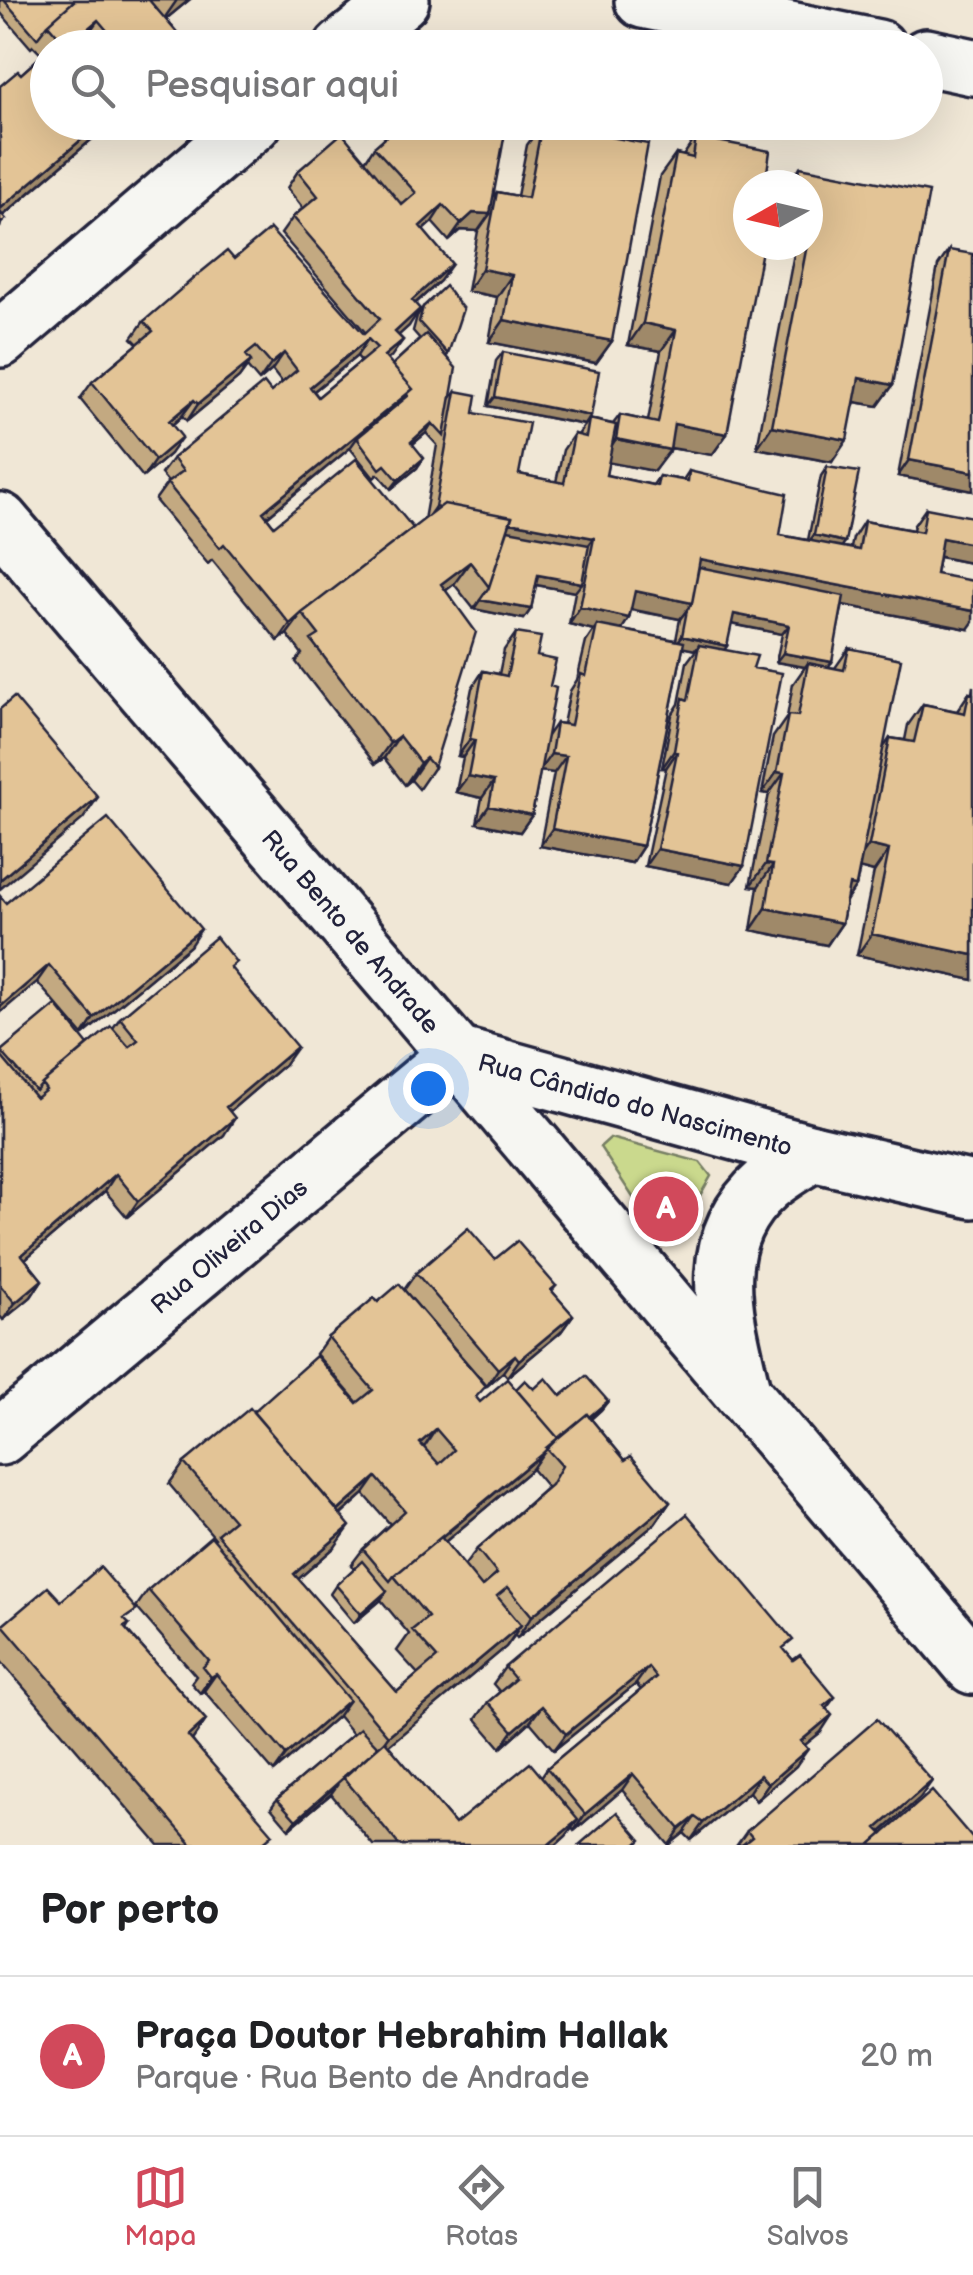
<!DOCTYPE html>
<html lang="pt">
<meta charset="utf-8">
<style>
:root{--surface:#fff;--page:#f6f6f6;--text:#202124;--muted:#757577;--line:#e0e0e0;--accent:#d1495b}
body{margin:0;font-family:"Balsamiq Sans",sans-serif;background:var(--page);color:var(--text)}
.compass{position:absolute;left:733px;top:170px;width:90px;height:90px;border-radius:50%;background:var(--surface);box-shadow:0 10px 40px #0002;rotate:262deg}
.you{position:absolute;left:428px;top:1088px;width:35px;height:35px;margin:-25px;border:8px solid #fff;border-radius:50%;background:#1a73e8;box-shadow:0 0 0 15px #1a73e833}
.badge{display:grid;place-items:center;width:65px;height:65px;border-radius:50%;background:var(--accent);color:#fff;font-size:32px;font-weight:700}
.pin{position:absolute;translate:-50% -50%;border:5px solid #fff;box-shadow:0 2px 10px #0006}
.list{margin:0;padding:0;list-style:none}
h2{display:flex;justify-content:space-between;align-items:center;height:130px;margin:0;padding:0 40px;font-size:42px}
h2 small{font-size:32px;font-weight:400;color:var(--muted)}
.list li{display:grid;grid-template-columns:65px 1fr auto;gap:30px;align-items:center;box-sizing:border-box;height:160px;padding:0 40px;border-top:2px solid var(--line)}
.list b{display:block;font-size:38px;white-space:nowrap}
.list p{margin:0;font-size:32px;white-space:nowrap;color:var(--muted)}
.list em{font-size:32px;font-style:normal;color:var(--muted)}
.icon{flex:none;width:55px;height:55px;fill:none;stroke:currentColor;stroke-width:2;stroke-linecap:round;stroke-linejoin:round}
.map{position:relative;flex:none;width:973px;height:1845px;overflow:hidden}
.search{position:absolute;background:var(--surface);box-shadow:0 10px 40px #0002;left:30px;right:30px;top:30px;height:110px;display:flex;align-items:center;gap:25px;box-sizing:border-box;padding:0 35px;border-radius:55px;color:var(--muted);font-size:38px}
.sheet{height:290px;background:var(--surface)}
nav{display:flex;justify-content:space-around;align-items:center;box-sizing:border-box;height:140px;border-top:2px solid var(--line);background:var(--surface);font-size:28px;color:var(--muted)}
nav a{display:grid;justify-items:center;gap:5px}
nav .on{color:var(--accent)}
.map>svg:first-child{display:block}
</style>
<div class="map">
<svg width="973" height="1845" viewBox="0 0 973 1845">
<rect width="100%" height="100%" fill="#f0e7d6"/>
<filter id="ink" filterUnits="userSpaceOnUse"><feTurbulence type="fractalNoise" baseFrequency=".01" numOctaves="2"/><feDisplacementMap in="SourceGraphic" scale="20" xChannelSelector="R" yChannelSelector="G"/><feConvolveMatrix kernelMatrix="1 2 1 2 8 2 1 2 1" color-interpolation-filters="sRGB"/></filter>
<g filter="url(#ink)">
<path fill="#cad98d" stroke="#767e64" stroke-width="2.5" d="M610,1138l90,24 11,14 -37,65 -11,2 -63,-96z"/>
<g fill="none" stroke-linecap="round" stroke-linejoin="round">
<defs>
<g id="minor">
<path d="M643,0l235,48"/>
<path d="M342,48l59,-48"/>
<path d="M926,57l47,10"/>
<path d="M0,339l254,-217"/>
<path id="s1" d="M0,521l457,534 516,611"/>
<path id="s2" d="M457,1055l355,98 161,37"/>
<path d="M741,1386c-17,-73 -38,-146 26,-202 14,-12 31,-21 45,-31"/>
<path id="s3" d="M0,1437l457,-382"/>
</g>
</defs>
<use href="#minor" stroke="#22223b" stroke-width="62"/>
<use href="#minor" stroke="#f6f6f2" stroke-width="55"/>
</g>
<path fill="#c3a981" stroke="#22223b" stroke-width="2.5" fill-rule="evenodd" d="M0,0h189l-23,19 24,29h-102l-5,-7 -5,5 1,2h-31v74h64l-109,94 -3,12 21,-154 21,-19 -9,-9 -2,2 -31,-36z
M542,124l70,217 -16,22 -107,-21 8,-45 -30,-6 11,-60 -17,-1 -12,11 -17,-19 -9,8 17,51 -25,23 -6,22 -11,9 5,5 -16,20 5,5 28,-26 -7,-8 4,-15 6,-9 25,47 -2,3 5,41 5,-7 63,83 37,8 7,-32 11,-16 4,1 11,-16 24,5 7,-9 28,6 13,-70 -33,-6 32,-169 16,-22 7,2 13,-19 31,297 -15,21 -42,-7 -16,23 -46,-9 -2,13 47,10 6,-9 24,4 6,-9 91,64 28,5 13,-64 6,-9 15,80 9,1 2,-10 11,-17 49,9 1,-5 12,-17 44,55 -31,-6 -3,17 32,55 -125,-24 -15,62 7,1 14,-20 35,99 6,-9 15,2 3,-15 15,-21 34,7 12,-18h3l1,-7v294l-116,-25 17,-83 -14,-4 -4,18 -10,15 -4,22 -15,22 -76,-15 7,-43 -8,-1 19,-92 -7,-1 11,-56 14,-20 6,-33 12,-17 -29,-5 6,-28 -51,-10 -7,26 29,18 -21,215 -87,-17 21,-98h-4l10,-53 7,-11 8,-42 9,-12 -13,-3 -40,199 -11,17 -92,-17 14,-73 -14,-2 -8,44 -12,17 -43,-9 5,-25 -26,-6 7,-35 -5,-1 14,-68 11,-17 16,3 5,-24 12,-17 21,23 13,30 -3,50 9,-13 7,1 7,-33 7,-11 9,-38 8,-12 -25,-6 6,-32 -39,-7 -5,24 -7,10 -50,-10 -20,-25 -8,6 -12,177 -15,22 -8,-9 -6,5 -21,-27 -9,6 -79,-102 6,-8 -15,-20 -9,7 -66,-81 -4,4 -53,-64 13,-18 -7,-8 12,-16 98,-66 11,-9 -10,-13 -13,11 -12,-14 -8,11 -52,43 -5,-5 -10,9 -2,29 -27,23 -63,-78 12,-17 46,-38 -6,-6 12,-17 90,-62 130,75 2,-1 -85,-99 12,-17 10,-9 -16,-20 11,-17 67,-10 9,-14 119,50 4,-5 20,4 10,-51zM357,356l4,5 -43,36 -4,-6zM426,433l11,12 -13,75 -11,8 -139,-2 -7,-9 83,-69 24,30 4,-4 13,15 26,-21 -4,-24zM631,610l49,9 -4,21 -55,-10 8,-12z
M800,167l93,218 -15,21 -23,-4 -23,60 -75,-14 38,-200 -18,-3h31v-60h-20z
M949,250l24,241 -75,-15 40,-210z
M503,352l88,64 -6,9 -97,-19 8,-45z
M6,903l184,43 -107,89 -46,-53z
M231,969l54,95 -55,47 -6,24 -97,82 -22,-26 -80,68 17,21 -11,17 -28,23 -3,-4v-263l1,-2 87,-6 25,-17 7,-10z
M495,1259l61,27 -4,5 21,24 -12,17 -54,45 -4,-5 -16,14 -83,-96 12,-17z
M328,1337l149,62 3,3 36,-13h18l27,7 47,5 -7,9 -10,9 34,41 45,42 -15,22 -138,114 -2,-3 -9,12 -118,98 67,79 86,-47 6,-9 94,-78 -5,-6 -82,66 -24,-28 -29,26 -25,-29 12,-17 12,-10 -7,-8 12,-17 280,-16 8,9 42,37 -9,12 -5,23 -17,13 -8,21 -40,35 -7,-9 -58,48 -7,-7 -15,12 -47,-55 -48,41 -2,-3 -6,8 -10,9h-183l-42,-51 -42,35 -18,-21 6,-9 76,-65 -15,-18 -64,56 -70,-81 -4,2 -9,-10 5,-7 -60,-69 12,-17 67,-52 -46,-54 15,-21 69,-51 105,-9 -42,-49zM532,1469l15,18 -70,62 -13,17 -19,-24zM364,1494l26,30 -27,25 -12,16 3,4 -18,16 -6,9 24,29 27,-23 28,34 -12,17 21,23 -21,18 -99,-113 37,-32 6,-32z
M61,1601l68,23 -3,5 80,91 -14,20 74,105h-107l-159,-185v-30l3,-5z
M920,1798l-39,34 2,2 90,11h-236l10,-14z"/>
<path fill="#9f8969" stroke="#22223b" stroke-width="2.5" d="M177,0h12l-28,23z
M98,20l-15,21 -7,7 -3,-7z
M102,122h10l-112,96v-9z
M443,205l-11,17 -24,21 12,-17z
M473,213l17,1 -12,17 -17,-1 -12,11 12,-17z
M777,245h20l-2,3z
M452,264l-12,17 -40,36 12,-17z
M482,269l30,6 -15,22 -30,-6z
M420,309l-11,17 -25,23 11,-17z
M504,320l108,21 -16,22 -107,-21z
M643,323l33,7 -15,21 -33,-6z
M368,339l-11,17 -58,47 11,-16z
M403,340l-12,17 -19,16 12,-17z
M284,353l-12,17 -13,11 12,-17z
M251,361l-12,17 -52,43 11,-17z
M859,378l34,7 -15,21 -34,-6z
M413,389l-12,17 -44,32 -7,10 -98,81 11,-17z
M495,397l96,19 -6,9 -97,-19z
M194,400l-12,16 -25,22 12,-17z
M432,423l-6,10 -22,18 7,-9z
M674,424l53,10 -15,21 -53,-9z
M772,426l75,14 -15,22 -75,-14z
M182,437l-12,17 -27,23 12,-17z
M616,439l54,11 -16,21 -53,-10z
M424,458l-7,10 -26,21 7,-9z
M909,460l64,12v19l-75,-15z
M435,507l159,31 -12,16 -159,-30z
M814,535l31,7 -6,9 -32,-7z
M942,538l31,6v14l-3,5 -39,-8z
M700,559l273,52v11l-5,7 -275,-53z
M470,562l-16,22 -28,22 15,-22z
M538,575l44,8 -7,9 -44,-8z
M635,591l57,12 -12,16 -56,-11z
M480,600l51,9 -7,10 -50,-10z
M580,607l49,11 -11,17 -21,-10 -3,5 -25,-6z
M734,614l55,11 -7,9 -55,-11z
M299,618l-12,16 -9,7 12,-17z
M682,636l45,10 -6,9 -22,-10 -3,5 -21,-4z
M783,653l49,9 -7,9 -17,-8 -3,4 -29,-5z
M399,736l-15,22 -9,6 15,-21z
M470,739l5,1 -12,17 -5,-1z
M674,751l3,1 -11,16h-4z
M551,754l15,2 -12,17 -15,-2z
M426,758l-15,22 -6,5 15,-22z
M777,772l7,1 -15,21 -7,-1z
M468,776l26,5 -12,17 -26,-6z
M98,797l-15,22 -83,70v-9z
M489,806l43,9 -12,17 -43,-9z
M552,829l91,17 -11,17 -92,-17z
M869,845l20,5 -15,22 -20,-5z
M657,849l87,17 -12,17 -87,-17z
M766,864l7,1 -15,22 -8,-1z
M849,885l7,1 -15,22z
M766,908l76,15 -15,22 -76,-15z
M201,929l-11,17 -107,89 11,-17z
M872,934l101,21v25l-116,-25z
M49,965l-12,17 -37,31v-6z
M297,1047l-12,17 -70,60 11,-17z
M235,1118l-11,17 -97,82 11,-16z
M116,1174l-11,17 -95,81 12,-17z
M42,1280l-11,17 -28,23 12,-17z
M573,1315l-12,17 -54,45 12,-17z
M515,1355l-12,17 -16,14 11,-17z
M608,1401l-7,9 -50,43 3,-7z
M436,1429l-11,17 -17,14 12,-17z
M543,1453l-11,16 -134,112 -3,-4z
M376,1477l-12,17 -42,37 12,-16z
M670,1502l-15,22 -138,114 15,-22z
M350,1526l-15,21 -56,49 15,-22z
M387,1591l-7,10 -26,22 7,-9z
M521,1625l-15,22 -160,134 34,-33 8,-12z
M648,1667l-12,17 -82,66 12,-16z
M216,1674l-12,17 -4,2 11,-16z
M349,1700l-12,17 -63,55 12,-17z
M542,1706l-12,16 -29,26 12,-17z
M832,1715l-11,17 -32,26 12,-17z
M206,1720l-15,22 -3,-6z
M808,1749l-12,17 -40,35 12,-17z
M633,1774l-11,16 -48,41 11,-17z
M760,1775l-11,17 -58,48 12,-17z
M932,1781l-12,17 -54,47 11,-17z
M338,1784l-7,10 -42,35 7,-9z
M695,1817l-11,16 -15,12 11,-16z
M578,1820l-12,16 -10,9h-8z"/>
<path fill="#e3c496" stroke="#22223b" stroke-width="2.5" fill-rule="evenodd" d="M4,0h71l-27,24 -11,14z
M75,0h74l41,48h-68l-24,-28 -25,21 6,7h-28l10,-9 -13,-15z
M48,50v72h54l-102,87v-123l18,-15 3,3z
M402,122h105l-17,92 -17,-1 -12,11 -18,-19 -23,21 32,38 -40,36 8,9 -25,23 8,8 -19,16 29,33 -150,123 11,14 82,-67 57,69 -111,85 -12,11 -66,-80 -4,4 -53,-65 16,-12 -10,-13 91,-75 7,9 26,-22 -13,-17 -13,11 -15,-17 -10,8 5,6 -53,43 -4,-4 -25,21 13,16 -27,23 -63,-78 61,-51 -9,-10 51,-44 32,-26 7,8 36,-30 94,105 16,-15 -87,-102 25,-21 -20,-25 44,-38 60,72 14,-12 -42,-46zM368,339l9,9 -59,49 -8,-10z
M542,124l106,20 -36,197 -108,-21 8,-45 -30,-6 15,-77 31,6z
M696,137l74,14 -3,21 10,2 -2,11h-27v60h15l-36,189 -53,-10 -4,26 -54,-11 4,-24 38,8 18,-93 -33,-7 33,-169 17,4z
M800,167l129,25 -36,193 -34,-7 -12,62 -75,-14 35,-181h1l2,-18 -2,-1v-41h-11z
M0,212l6,7 -6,5z
M949,250l24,4v218l-64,-12z
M445,286l18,23 -15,45 -29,-32 4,-15z
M426,334l30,34 -12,68 -12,-13 -21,19 13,16 -26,22 -13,-15 -5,4 -23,-31 51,-42 -2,-1 7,-6 -21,-24z
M503,352l96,19 -8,45 -96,-19z
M456,391l21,4 -3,18 55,10 -10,51 45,9 10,-49 12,3 3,-18 27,6 -10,50 51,11 2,-10 29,5 1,-10 98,23 -7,41 79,15 5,-29 58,11 4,-24 47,9v27l-31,-6 -6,36 37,7v30l-273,-52 -8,44 -57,-12 -6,27 -49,-11 14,-69 -84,-16 2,-5 -68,-13 -5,4 -4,-1z
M827,467l32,5 -14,70 -31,-7z
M444,504l68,13 -23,70 -19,-25 -29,22 35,48 -42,135 -8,-9 -6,5 -21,-27 -9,7 -79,-103 8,-5 -17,-22z
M508,530l81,15 -7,38 -44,-8 -7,34 -51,-9 9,-13z
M699,567l145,29 -12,66 -49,-9 6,-28 -55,-11 -7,32 -45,-10 5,-26 5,-7z
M597,625l87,17 -41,204 -91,-17 14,-73 -15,-2 5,-31 15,2 10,-51 5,2z
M516,633l25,4 -4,19 19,4 -6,26 6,2 -24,127 -43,-9 5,-25 -26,-5 7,-36 -5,-1 13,-68 24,5z
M699,645l58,11 -4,12 29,5 -38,193 -87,-17 20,-97 -3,-1 9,-53 5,2z
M849,648l52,11 -45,227 -7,-1 -7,38 -76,-15 7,-43 -7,-1 18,-91 -7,-1 11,-57 10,1 10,-53 36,7z
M969,693l4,1v261l-101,-21 17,-84 -20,-5 21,-107 24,4 9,-38 42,9z
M14,697l84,100 -98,83v-171z
M108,818l93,111 -107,89 -45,-53 -49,42v-111l6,7z
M216,937l20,25 -6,5 67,80 -71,60 9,11 -97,83 -22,-27 -94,81 20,25 -27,23 -15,-18v-230l36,43 10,-8 -4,-6 69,-58 18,21 9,-7 -18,-22z
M56,1005l32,40 -46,39 -6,7 -35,-40z
M468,1228l27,31 22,-18 39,45 -5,4 22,25 -54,45 -4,-5 -17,14 -82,-96z
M399,1284l87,102 -10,11 4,5 27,-23 51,59 -15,15 -149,123 -4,5 -27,-32 42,-38 -29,-34 -38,34 -85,-99 63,-56 41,47 16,-13 -45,-53 46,-39 4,4zM436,1429l18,21 -15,14 -19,-21z
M586,1376l22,25 -19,16 -2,-3 -29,24 -42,-49 9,-9 9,9 12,-11 15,18z
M250,1408l100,118 -56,48 103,118 40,-34 -25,-28 16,-13 -34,-41 47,-39 41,50 15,-13 -20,-25 74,-64 11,-19 -16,-18 41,-34 38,46 6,-4 39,46 -138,114 -24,-29 -11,9 24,29 -133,111 -171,-202 17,-14 -50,-57z
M687,1514l106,126 -10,8 10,12 7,-5 35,42 -11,9 8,9 -31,26 7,8 -40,35 -8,-9 -57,48 -8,-6 -15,12 -47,-55 -48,40 -38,-46 109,-91 -8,-10 -82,67 -24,-28 -29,25 -25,-29 27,-23 -10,-12z
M211,1536l138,164 -63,55 -70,-81 -5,3 -8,-10 6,-6 -61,-71z
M362,1561l25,30 -26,23 -25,-29z
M100,1567l37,43 -13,9 5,5 -5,3 82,93 -18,16 85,98 -13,11h-68l-189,-220 45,-38 13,14z
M877,1719l55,62 -55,47 6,6 -13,11h-128l10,-8 -5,-6z
M360,1728l18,19 -82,73 -19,-21z
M385,1741l70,83 75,-61 48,57 -30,25h-149l-56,-68z
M932,1791l41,48v6h-103z
M617,1812l24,28 -5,5h-57z"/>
</g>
<g text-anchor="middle" stroke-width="8" stroke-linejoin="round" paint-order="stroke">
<g font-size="25" fill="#22223b" stroke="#f6f6f2">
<text dy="9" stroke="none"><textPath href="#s1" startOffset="540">Rua Bento de Andrade</textPath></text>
<text dy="9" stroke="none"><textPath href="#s2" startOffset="185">Rua Cândido do Nascimento</textPath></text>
<text dy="9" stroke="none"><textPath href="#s3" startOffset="298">Rua Oliveira Dias</textPath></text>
</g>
</g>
</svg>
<svg class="compass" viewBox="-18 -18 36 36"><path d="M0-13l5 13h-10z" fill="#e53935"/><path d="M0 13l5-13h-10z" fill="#757577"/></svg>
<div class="you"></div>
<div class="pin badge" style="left:666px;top:1209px">A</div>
<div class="search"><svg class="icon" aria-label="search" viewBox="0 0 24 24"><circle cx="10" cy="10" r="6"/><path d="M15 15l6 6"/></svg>Pesquisar aqui</div>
</div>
<section class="sheet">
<h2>Por perto<small></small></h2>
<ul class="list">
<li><span class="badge">A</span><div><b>Praça Doutor Hebrahim Hallak</b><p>Parque · Rua Bento de Andrade</p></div><em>20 m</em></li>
</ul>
</section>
<nav>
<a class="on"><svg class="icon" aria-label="map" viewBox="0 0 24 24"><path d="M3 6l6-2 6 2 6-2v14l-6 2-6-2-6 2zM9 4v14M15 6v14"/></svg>Mapa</a>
<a><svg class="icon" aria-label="directions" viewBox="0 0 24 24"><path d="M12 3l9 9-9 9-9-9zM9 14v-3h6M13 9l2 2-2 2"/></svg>Rotas</a>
<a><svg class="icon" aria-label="saved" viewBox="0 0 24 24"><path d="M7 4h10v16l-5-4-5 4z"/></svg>Salvos</a>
</nav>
